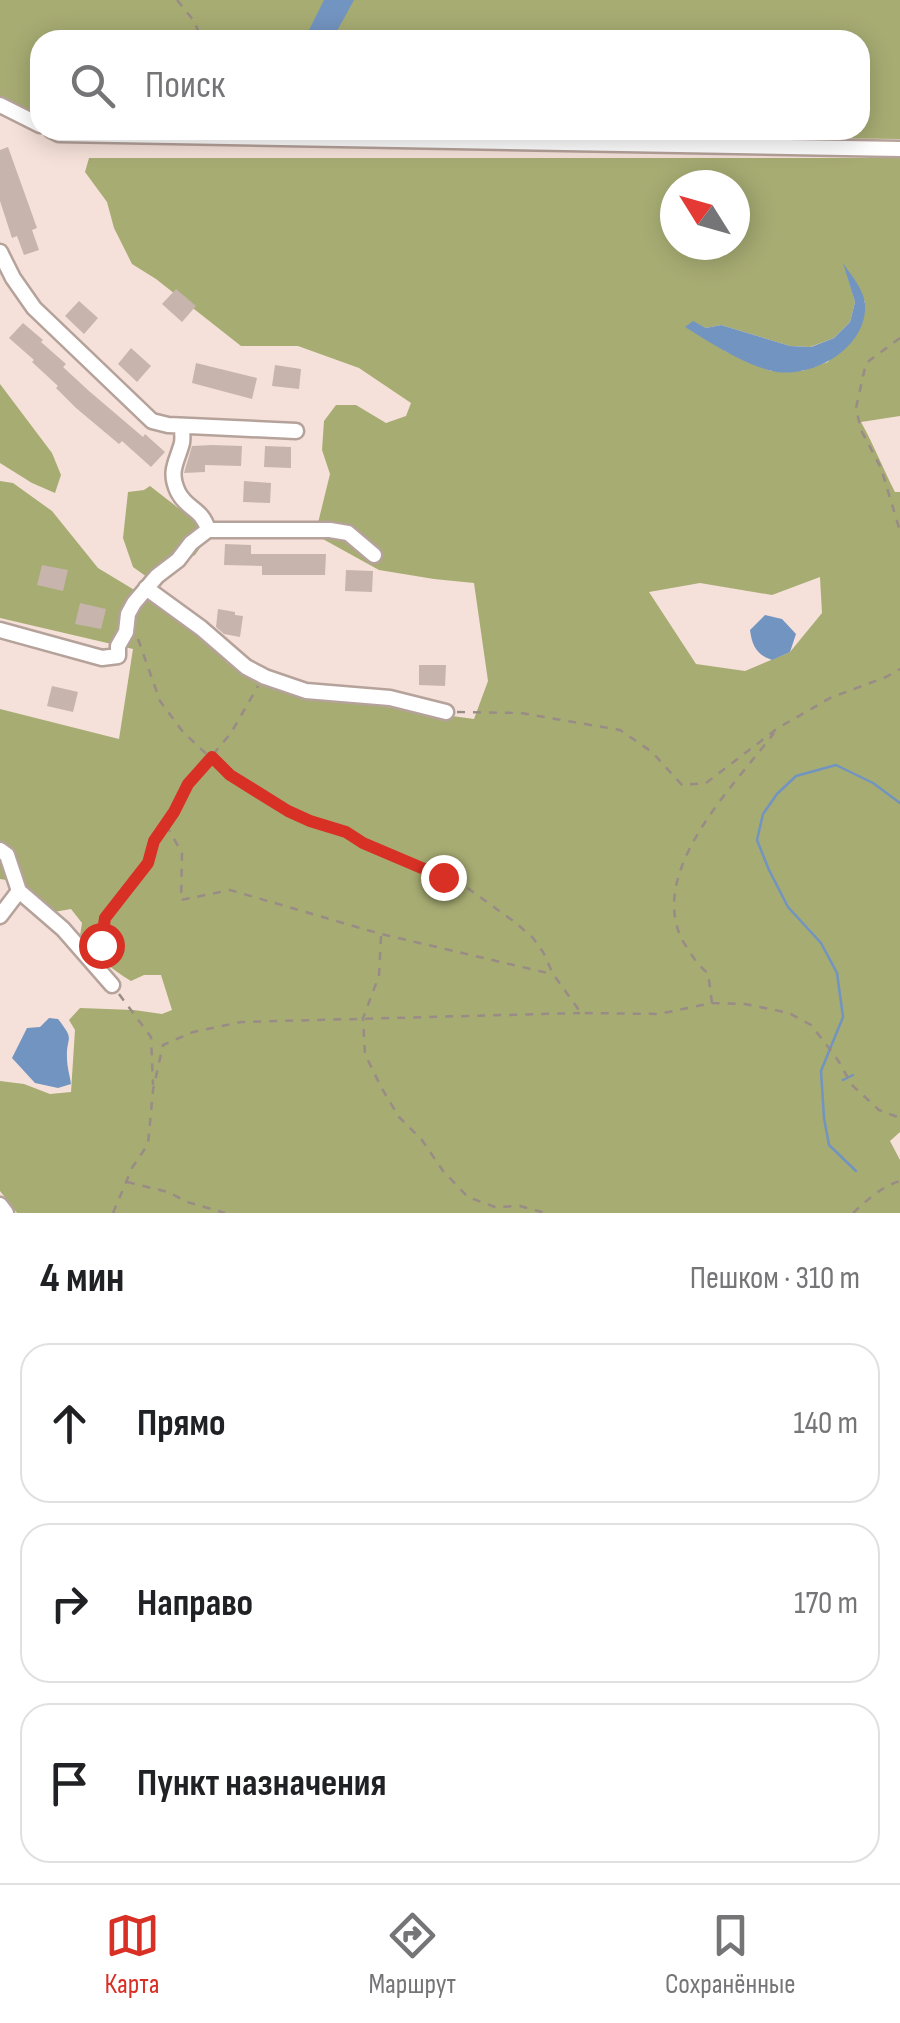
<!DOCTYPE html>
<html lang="ru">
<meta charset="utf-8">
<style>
:root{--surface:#fff;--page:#f2f2f2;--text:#202124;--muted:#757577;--line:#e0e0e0;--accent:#d93025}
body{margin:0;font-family:"Sofia Sans Condensed",sans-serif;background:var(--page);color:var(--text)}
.compass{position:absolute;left:660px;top:170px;width:90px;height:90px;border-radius:50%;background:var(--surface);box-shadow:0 5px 25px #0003;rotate:307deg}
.stop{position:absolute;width:30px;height:30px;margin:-22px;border:8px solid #d93025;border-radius:50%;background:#fff}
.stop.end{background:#d93025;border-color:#fff;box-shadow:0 2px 10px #0008}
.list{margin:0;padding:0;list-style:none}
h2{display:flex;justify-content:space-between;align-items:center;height:130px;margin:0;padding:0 40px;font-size:42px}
h2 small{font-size:32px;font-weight:400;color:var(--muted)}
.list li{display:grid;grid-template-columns:65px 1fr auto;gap:30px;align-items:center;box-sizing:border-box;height:160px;margin:0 20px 20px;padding:0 20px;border:2px solid var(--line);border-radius:30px}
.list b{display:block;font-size:38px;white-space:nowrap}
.list em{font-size:32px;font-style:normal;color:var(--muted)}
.icon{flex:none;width:55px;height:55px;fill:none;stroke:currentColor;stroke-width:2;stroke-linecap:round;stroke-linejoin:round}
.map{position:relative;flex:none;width:900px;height:1213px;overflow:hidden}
.search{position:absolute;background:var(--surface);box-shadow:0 5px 25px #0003;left:30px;right:30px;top:30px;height:110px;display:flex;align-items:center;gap:25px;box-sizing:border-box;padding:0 35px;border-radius:30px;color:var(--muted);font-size:38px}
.sheet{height:670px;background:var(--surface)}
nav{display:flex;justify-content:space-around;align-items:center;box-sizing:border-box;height:140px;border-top:2px solid var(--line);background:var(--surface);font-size:28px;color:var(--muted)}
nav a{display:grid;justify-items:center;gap:5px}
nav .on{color:var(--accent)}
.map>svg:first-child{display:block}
</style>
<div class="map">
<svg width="900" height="1213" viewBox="0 0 900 1213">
<rect width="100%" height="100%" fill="#f5e1d9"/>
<path fill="#a7ac73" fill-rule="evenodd" d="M0,0h900v139l-841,-9h801v-90h-820v80l-40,-20z
M89,158h811v258l-39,6c13,23 22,47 34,70h5v640l-10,9 10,19v53h-883l-17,-22v-110l24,3 26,10 21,-2 4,-62 -6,-10 11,-12 54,2 28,4 10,-4 -11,-35h-17l-13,6c-20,-12 -37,-26 -51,-45l2,-13 -11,-14 -17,3c-19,-19 -27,-29 -54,-33v-170l119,30 14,-90 -133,-31v-137l13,2 39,28 46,57 38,23 21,3 40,41 13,9 17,19 64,31 183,25 14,-38 -14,-98 -40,-4 -55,-9 -58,-32 -48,-1 -67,2 -11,16 -26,12 -11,18 -25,-18 -10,-29 5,-46 16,-2 6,-4 54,42 54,2 60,-7 12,-49 -8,-24 2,-29 12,-16h20l30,18 20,-7 5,-13 -52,-35 -61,-22h-57l-85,-67 -24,-15 -18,-36 -7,-26 -22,-30zM675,185h60v60h-60zM845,267l20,35 -37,60 -26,9h-31l-46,-20 -32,-29 13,6 15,-3 69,21 20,1 24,-9 16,-16 5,-20zM820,577l2,36 -32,39 -45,19 -49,-7 -47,-72 51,-9 72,12z
M0,384l52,69 9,22 -6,18 -23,-10 -32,-20z"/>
<path fill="#7294c0" d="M324,0h30l-22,40h-28z
M843,263c8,12 21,27 22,41 3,46 -58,78 -97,66 -30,-9 -57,-27 -83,-43l8,-6 13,7 15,-3 69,21 21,1 23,-9 16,-16 5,-20z
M765,615l17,4 14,15 -6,18 -18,8c-15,-5 -20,-14 -22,-30z
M49,1018l9,1c18,23 8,16 9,39 0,9 3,18 4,26l-13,4 -23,-5 -23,-25 15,-30 13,-1z"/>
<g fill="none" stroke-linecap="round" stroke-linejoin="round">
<path stroke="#7294c0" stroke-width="2.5" d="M843,1080l10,-5
M856,1171l-27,-26 -5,-27 -3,-47 22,-54 -6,-44 -16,-30 -33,-36 -19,-37 -12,-30 6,-26 14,-20 19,-18 40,-11 37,18 27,20"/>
</g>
<path fill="#c7b4ac" d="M8,147l29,81 -5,2 7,20 -15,5 -7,-19 -5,2 -12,-37v-51z
M176,289l20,17 -14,16 -20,-18z
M79,301l19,17 -14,16 -19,-18z
M23,323l20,17 -2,2 25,22 -3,3 26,24 54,46 2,-3 20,18 -14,15 -29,-26 -3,3 -43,-36 -20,-20 2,-2 -26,-24 2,-2 -25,-22z
M131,348l20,18 -14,16 -19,-18z
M196,363l61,15 -5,21 -60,-16z
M275,365l26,4 -2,20 -27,-3z
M212,445l30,1 -1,20 -36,-1v7l-21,1 8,-27z
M265,446l26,1v21l-27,-1z
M244,481l27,2 -1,20 -27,-1z
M225,544l26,1v9h75l-1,21h-63v-9l-38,-1z
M42,565l26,5 -5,21 -26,-6z
M346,570l27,1 -1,21 -27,-1z
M80,603l26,6 -5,20 -26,-5z
M218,609l17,3v3l8,1 -3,21 -16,-3 -8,-7z
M419,665h27l-1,21 -26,-1z
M52,686l26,6 -5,20 -26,-6z"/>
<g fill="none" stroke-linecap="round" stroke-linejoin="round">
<defs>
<path id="minor" d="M0,105l40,20
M51,130l8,4 841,15
M0,252l13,26 21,30 118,113 16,4 128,6
M182,426c0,6 1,12 0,17 -5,19 -14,28 -4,49 9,18 24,16 30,38
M146,588l55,40 45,39 19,10 41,14 84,7 56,14
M0,630l102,28 16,-2v-10l8,-14 2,-18 6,-11 23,-27 21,-16 13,-17 17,-13h122l18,3 26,22
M0,850l7,5 12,36
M19,891l44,38 49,56
M0,916l19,-25
M0,1205l6,8"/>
</defs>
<use href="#minor" stroke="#b5a29a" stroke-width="19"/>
<path stroke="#998b86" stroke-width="2.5" stroke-dasharray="8 8" stroke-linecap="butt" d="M177,0l17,21 8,19
M900,338l-34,25 -10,45 5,22 20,38 19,63
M138,639l22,62 23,31 46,43 36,23 45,23 35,11 18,11 99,41 54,39 17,15 10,14 10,22 28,39 78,1 53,-11 33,1 44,9 22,12 25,32 16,28 27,25 21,8
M457,712l64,1 99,17 32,22 30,33 24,-2 72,-55 52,-30 56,-21 14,-8
M166,825l16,28 -1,47 49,-10 151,44 171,40
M381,936l-2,40 -16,42 2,36 16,33 18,30 23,23 21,31 25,26 27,10 25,-1 25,7
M105,959l-4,-14 4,-27 43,-55 5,-22 20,-29 15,-28 43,-51 27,-47
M119,994l32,43 2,48
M712,1003l-4,-30c-10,-7 -17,-19 -24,-30 -40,-70 51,-158 90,-210
M127,1182l41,10 19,10 38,11
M113,1213l19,-45 16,-24 5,-54 10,-45 30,-13 48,-10 339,-9
M853,1213c13,-12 29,-27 47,-32"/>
<use href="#minor" stroke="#fff" stroke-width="14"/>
</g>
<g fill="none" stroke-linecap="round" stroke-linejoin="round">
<path stroke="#d93025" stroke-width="12" d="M101,945l4,-27 43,-55 6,-22 20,-29 14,-28 24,-27 18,18 58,36 22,10 36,11 17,11 80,34"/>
</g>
</svg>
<svg class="compass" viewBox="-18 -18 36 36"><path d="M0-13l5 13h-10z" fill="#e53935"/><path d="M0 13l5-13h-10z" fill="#757577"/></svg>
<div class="stop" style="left:101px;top:945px"></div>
<div class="stop end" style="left:443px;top:877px"></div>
<div class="search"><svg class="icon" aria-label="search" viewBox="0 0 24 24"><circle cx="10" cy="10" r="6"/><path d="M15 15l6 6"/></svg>Поиск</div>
</div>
<section class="sheet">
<h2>4 мин<small>Пешком · 310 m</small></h2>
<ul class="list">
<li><svg class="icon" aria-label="ahead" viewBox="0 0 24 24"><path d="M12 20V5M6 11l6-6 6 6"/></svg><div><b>Прямо</b></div><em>140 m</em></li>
<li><svg class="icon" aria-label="right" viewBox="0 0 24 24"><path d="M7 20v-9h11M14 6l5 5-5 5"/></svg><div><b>Направо</b></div><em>170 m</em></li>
<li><svg class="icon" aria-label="arrive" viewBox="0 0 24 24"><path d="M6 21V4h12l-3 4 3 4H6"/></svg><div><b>Пункт назначения</b></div></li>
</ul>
</section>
<nav>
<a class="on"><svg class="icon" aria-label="map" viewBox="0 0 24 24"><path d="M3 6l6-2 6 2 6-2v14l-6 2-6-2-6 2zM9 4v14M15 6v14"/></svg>Карта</a>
<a><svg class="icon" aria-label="directions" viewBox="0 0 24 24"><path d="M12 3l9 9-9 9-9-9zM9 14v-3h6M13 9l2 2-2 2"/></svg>Маршрут</a>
<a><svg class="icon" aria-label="saved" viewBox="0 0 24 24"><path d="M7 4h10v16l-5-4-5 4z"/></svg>Сохранённые</a>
</nav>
